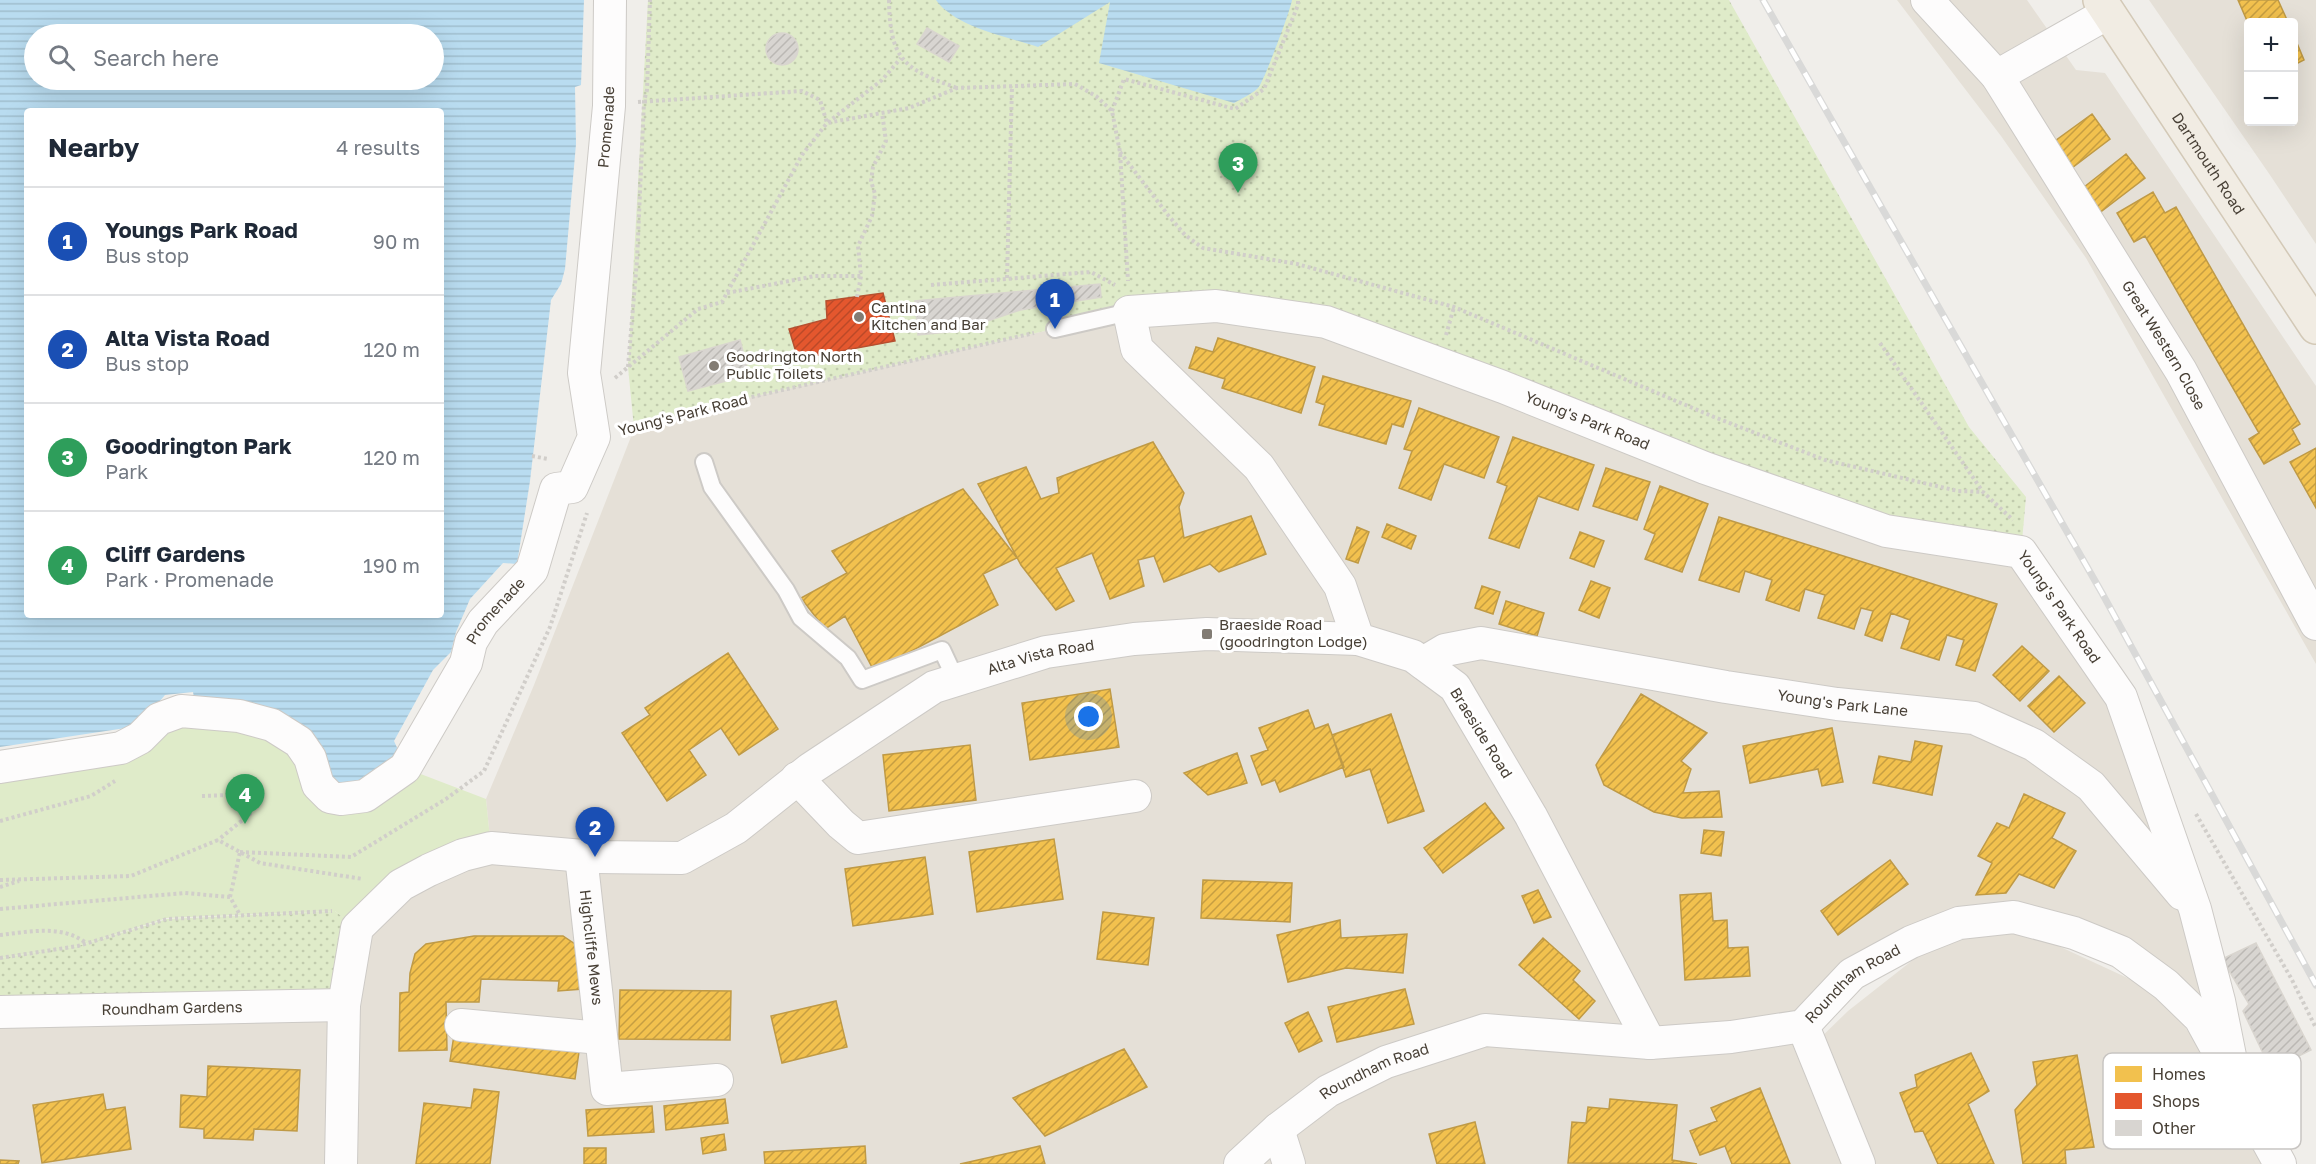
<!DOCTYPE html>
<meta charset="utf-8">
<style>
:root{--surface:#fff;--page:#f2f2f3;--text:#1f2937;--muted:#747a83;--line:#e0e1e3;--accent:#7c3aed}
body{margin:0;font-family:"Golos Text",sans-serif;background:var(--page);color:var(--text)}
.controls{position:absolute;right:18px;top:18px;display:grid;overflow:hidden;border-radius:6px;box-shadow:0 6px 24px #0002}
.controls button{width:54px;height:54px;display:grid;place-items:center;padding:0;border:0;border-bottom:2px solid var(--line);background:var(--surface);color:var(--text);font:30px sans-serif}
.you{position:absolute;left:1089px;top:717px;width:21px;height:21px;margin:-15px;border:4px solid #fff;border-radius:50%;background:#1a73e8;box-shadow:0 0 0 9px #1a73e833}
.badge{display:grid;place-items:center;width:39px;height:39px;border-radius:50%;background:var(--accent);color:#fff;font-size:20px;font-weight:700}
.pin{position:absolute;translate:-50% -50px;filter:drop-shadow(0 2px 3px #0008)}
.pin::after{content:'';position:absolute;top:32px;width:21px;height:18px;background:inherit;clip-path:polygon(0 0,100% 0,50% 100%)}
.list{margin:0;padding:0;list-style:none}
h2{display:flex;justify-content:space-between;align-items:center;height:78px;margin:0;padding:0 24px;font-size:26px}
h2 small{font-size:20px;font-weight:400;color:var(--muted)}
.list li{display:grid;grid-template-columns:39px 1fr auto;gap:18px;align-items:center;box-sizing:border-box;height:108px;padding:0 24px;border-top:2px solid var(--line)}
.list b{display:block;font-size:22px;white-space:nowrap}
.list p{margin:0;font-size:20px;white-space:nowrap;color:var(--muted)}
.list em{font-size:20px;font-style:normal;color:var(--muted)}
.icon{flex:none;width:33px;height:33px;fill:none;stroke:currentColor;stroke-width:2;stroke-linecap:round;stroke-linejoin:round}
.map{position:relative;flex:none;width:2316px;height:1164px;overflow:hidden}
.search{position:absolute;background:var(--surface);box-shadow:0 6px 24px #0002;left:24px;top:24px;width:420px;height:66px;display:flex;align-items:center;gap:15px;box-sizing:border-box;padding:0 21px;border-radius:33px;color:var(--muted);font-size:22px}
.panel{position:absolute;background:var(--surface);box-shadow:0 6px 24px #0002;left:24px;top:108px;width:420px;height:510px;border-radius:6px}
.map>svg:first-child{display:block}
</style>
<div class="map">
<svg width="2316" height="1164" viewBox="0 0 2316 1164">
<defs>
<pattern id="park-dots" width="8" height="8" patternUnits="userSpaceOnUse" patternTransform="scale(1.5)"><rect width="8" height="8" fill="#dfebc9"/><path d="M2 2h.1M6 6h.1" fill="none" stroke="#c1cbad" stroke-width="1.8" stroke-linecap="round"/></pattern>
<pattern id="water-rules" width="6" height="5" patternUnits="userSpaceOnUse" patternTransform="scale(1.5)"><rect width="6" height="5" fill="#b9dcf0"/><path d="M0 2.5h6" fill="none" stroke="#a0bece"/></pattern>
<pattern id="homes-hatch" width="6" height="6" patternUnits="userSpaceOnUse" patternTransform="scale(1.5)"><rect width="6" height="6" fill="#f2c14e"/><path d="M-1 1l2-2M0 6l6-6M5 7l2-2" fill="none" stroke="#c69e42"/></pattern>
<pattern id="shops-hatch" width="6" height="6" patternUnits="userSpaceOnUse" patternTransform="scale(1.5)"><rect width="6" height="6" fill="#e4572e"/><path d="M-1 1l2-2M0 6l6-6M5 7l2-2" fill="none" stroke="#bb4928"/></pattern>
<pattern id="building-hatch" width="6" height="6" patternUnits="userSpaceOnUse" patternTransform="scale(1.5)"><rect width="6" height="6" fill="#d8d5d1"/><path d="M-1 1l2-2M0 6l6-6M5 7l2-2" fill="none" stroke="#bbb8b4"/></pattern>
</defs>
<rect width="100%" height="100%" fill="#f0eeea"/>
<path fill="#e5e0d7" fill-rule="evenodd" d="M1897,0h130l49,70 29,3 211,313v278l-230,-406 -85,-122z
M2149,0h167v244l-46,-69zM2248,22h46v100h-46z
M1216,306l110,16 177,65 202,81 181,63 135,21 100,145 74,212 24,92 15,75 -34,-58 -34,-33 -45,-33 -47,-19 -60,-16 -55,6 -48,19 -59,32 -49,53 9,19 36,-35 89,-70 55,-14 30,2 138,64 49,67 54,104h-2263v-152l343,-7 14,-77 44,-43 62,-30 28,-7 -5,-49 48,-114 100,-256 109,-30 386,-87z"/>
<path fill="url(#park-dots)" d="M648,0h1081l240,427 57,70 -5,55 -135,-21 -560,-209 -197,-10 -386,87 -109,29 -6,-61z
M335,911l22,17 -13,77 -344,7v-54l78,-12 89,-27z"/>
<path fill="#dfebc9" d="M181,711l224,57 81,31 5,49 -134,80 -22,-17 -168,7 -89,28 -78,12v-191l121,-19z"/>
<path fill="url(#water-rules)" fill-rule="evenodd" d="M0,0h584l-3,85 -6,2 1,57 -11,125 -4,15 -10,16 -21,181 -13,83 -14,-1 -33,36 -14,33 -5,20 -18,18 -39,71 5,11 -8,10 -32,23 -27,2 -22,-42 -115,-42 -2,-11 -28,3 -26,31 -139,21zM34,34h400v46h-400zM27,111h414v504h-414z
M936,0h356c-1,9 -29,84 -34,88 -6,6 -17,11 -24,15l-135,-40 11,-61 -72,45c-30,-10 -83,-20 -102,-47z"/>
<path fill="url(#homes-hatch)" stroke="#bf9a46" stroke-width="1.5" d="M2238,0h40l10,22 -40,1z
M2294,36l10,24 -10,5z
M2092,114l18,25 -46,35 -20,-25z
M2126,154l19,24 -47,36 -19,-23z
M2153,192l12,21 11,-6 124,217 -8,5 8,15 -36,20 -15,-25 10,-6 -114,-197 -11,6 -17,-29z
M1218,338l97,29 -14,46 -79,-25 3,-9 -36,-11 7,-21 17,5z
M1323,376l88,25 -8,26 -11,-3 -6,20 -67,-19 6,-20 -9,-3z
M1419,408l80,29 -15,41 -40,-14 -13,36 -32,-12 13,-37 -8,-2z
M1513,437l81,28 -16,45 -40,-14 -19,52 -30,-10 18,-52 -10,-4z
M1153,442l31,51 -5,14 5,31 67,-22 15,38 -47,18 -9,-8 -46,18 -10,-26 -16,4 6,26 -34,13 -18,-46 -36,15 18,33 -18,9 -35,-45 -43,-81 48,-17 15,32 18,-6 -2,-15z
M2316,448v60l-26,-46z
M1606,468l44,14 -13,38 -44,-14z
M1660,486l48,18 -26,68 -37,-13 10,-25 -11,-5z
M963,489l54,69 -34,16 15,31 -124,66 -29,-55 -20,13 -24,-31 46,-25 -15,-22z
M1719,517l278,87 -22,67 -19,-6 8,-25 -17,-5 -8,25 -38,-12 9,-28 -19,-7 -9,28 -17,-6 8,-24 -12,-3 -7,21 -36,-11 7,-23 -20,-6 -6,22 -33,-11 6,-20 -27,-9 -6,21 -40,-12z
M1387,524l29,12 -5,13 -29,-12z
M1357,527l12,5 -11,31 -12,-4z
M1580,532l24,9 -10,26 -24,-9z
M1591,581l19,7 -11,30 -20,-8z
M1482,586l18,6 -7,22 -18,-6z
M1506,601l38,12 -7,23 -38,-12z
M2022,646l27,25 -29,30 -27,-26z
M728,653l50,76 -39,26 -18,-27 -32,22 17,25 -39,26 -45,-68 28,-18 -5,-7z
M2059,676l26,27 -31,29 -26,-26z
M1110,689l9,58 -89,13 -8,-57z
M1641,694l66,39 -26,28 10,8 -8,24 36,-2 3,26 -40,1 -28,-6 -50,-27 -8,-20z
M1308,710l7,19 13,-5 16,43 -64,25 -5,-12 -13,5 -11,-29 17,-6 -9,-22z
M1391,714l33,97 -36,12 -18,-54 -24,8 -14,-42z
M1832,728l11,54 -21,4 -4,-17 -68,14 -7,-37z
M1915,741l27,5 -10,49 -59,-12 6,-27 32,6z
M970,745l6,55 -87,11 -6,-56z
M1237,753l10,30 -39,12 -24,-22z
M2024,794l41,19 -13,25 24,13 -22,37 -35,-14 -13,19 -30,2 16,-32 -14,-7 19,-33 12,5z
M1485,803l19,25 -61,45 -19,-25z
M1704,830l20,2 -3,24 -20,-3z
M1054,839l9,60 -86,13 -8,-60z
M925,857l8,57 -80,12 -8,-57z
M1890,860l18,24 -70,51 -17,-24z
M1203,880l89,3 -2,39 -89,-4z
M1538,890l13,27 -17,6 -12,-27z
M1711,893l2,28 14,-1 1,28 20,-1 2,29 -65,4 -5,-85z
M1103,912l51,6 -6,47 -51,-6z
M1340,920l1,18 66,-4 -4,39 -57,-5 -58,14 -11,-47z
M474,936h89l12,8 6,9 2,36 -25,2 1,-10 -78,-2 -2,23h-33l1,48 -48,1 1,-58 9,-1 1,-19 5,-19 11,-10z
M1543,938l37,33 -7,9 22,21 -16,18 -60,-54z
M1405,989l9,35 -77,18 -9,-35z
M620,990l111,1 -1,49 -111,-1z
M836,1001l11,46 -65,16 -11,-47z
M1308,1012l14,29 -23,11 -14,-29z
M454,1035l125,17 -4,27 -125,-18z
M1124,1049l23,38 -102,49 -32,-38z
M1971,1053l18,38 -21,13 26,60h-56l-15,-33 -8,1 -15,-39 17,-6 -2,-12z
M2077,1055l17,92 -29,3 1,14h-43l-8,-54 22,-25 -4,-23z
M208,1066l92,4 -3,61 -43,-2 -1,11 -49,-2v-9l-24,-2 1,-32 26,2z
M1760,1088l30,76h-58l-7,-18 -25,9 -10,-24 27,-10 -6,-13z
M474,1089l25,3 -9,72h-74l8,-61 47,5z
M103,1094l3,16 19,-3 6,42 -89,14 -9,-58z
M725,1099l3,24 -62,7 -2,-24z
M1610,1099l67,6 -5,55 25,4 -129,-1 4,-41 14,1 2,-16 21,2z
M652,1106l2,26 -66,4 -2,-26z
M1475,1122l10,42h-48l-8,-30z
M724,1134l2,16 -23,4 -2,-16z
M865,1146l1,18h-101l-1,-12z
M1040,1146l5,18h-85z
M584,1148h22v16h-22z
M0,1160l19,1 -1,3h-18z"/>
<path fill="url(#shops-hatch)" stroke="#b55030" stroke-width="1.5" d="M883,293l12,48 -97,18 -9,-30 38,-10 -1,-18z"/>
<path fill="url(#building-hatch)" stroke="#d9d5cf" stroke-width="1.5" d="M927,28l32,18 -10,16 -32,-18z
M766 49a16 16 0 1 1 32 0a16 16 0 1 1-32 0Z
M1100,284l1,13 -81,13 -62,21 -40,4 -3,-34z
M740,340l9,35 -61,16 -9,-34z
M2256,943l55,107 -40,20 -28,-59 6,-7 -27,-45z"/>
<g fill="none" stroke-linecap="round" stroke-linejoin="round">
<defs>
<path id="lane" d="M1055,329l74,-17
M704,462l8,25 74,103 15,28 47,40 14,22 80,-30 14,30"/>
<g id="street">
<path id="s1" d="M1927,0l70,76 184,295 135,253"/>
<path d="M1997,76l111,-63"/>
<path id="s2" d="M1423,663l22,-13 36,-7 245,44 111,17 137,14 60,27 57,41 91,108"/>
<path id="s3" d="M0,767l121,-19 19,-10 19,-19 22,-8 58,5 33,9 27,17 11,16 8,27 12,12 11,2 24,-3 40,-28 61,-105 5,-21 12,-20 49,-52 24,-81 16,-2 22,-50 -10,-64 25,-267 1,-106"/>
<path d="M797,778l44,46 17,14 277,-42"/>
<path id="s4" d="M581,856l26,233 110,-9"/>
<path id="s5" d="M0,1012l344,-7"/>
<path d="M461,1025l139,13"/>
<path d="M1803,1026l56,138"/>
<path id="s6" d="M1650,1043l-119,-227 -76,-129 -42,-31 -55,-17 -18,-53 -81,-119 -122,-118 -8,-37 87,-6 110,16 177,65 202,81 181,63 135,21 100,145 74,212 24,92 15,75"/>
<path d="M1278,1129l11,35"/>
<path id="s7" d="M341,1164l3,-159 13,-77 44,-43 28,-15 34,-15 28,-7 104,9 87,1 54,-30 74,-59 124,-82 112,-35 88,-13 73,-5 151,5"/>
<path id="s8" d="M1240,1164l38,-35 50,-38 58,-29 99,-32 165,13 81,-6 72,-11 49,-52 59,-32 48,-19 55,-6 60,16 47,19 45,33 34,33 80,146"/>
</g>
<g id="primary">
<path id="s9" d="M2100,0l216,327"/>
</g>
</defs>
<use href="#lane" stroke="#cdcac6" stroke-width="20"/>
<use href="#street" stroke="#cdcac6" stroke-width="34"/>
<use href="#primary" stroke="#d3c9b7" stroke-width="36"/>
<path stroke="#d1ceca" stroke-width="4" stroke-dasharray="3 3" stroke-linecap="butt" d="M889,0c1,59 14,69 68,88
M638,102l164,-11 18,9 7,23 82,-15 48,-20 118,-4 21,12 16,15 8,41 8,129
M1112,111l12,-32 111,30 29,-20 34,-84v-5
M1120,152l48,63 17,20 18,13 94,16 157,43 260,110 111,43 133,31 25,1
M1007,278l5,-192
M931,285l160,-13 24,13
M727,293l88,-17h46
M857,297l4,-21 -3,-30 14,-30 3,-22 -4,-13 2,-14 13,-26 -4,-28
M1446,335l8,-28
M1880,343l103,149 30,28
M628,367l9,-107 7,-159 3,-11 3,-90
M615,378l83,-69 24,-7 80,-147 25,-32 55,-43 19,-22
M624,431l119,-32 291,-66
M532,456l16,3
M202,796l27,-1 21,19 -32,26
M2196,814l95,164 25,50
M0,821l91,-25 24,-15
M240,852l111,5 95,-58 38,-28 66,-144 37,-114
M0,880l131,-4 87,-36 42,23 103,16
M0,887l19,-6
M230,897l10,-45
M0,909l185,-16 45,4 10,18
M0,935c29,-3 61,-11 86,8
M0,958l78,-12 89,-27 165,-8"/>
<use href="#lane" stroke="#fdfcfc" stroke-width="16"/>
<use href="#street" stroke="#fdfcfc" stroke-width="32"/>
<use href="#primary" stroke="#f1ece3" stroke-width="33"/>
<defs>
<path id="rail" d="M1763,0l339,593 214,392"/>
</defs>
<use href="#rail" stroke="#d9d9d8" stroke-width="7"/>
<use href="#rail" stroke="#fff" stroke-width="4.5" stroke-dasharray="14" stroke-linecap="butt"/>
</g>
<g fill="#827c74" stroke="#fff" stroke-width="2">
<circle cx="859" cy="317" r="6"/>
<circle cx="714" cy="366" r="6"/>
<rect x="1201" y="628" width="12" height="12" rx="3"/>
</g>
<g text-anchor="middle" stroke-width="6" stroke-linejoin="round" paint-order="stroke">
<g font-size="15" fill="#473f35" stroke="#fff">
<text dy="5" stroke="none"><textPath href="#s3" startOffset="1172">Promenade</textPath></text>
<text dy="5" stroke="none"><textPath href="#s9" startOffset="196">Dartmouth Road</textPath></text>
<text dy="5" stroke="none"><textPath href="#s1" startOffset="420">Great Western Close</textPath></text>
<text transform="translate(683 415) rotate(-14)" y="5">Young's Park Road</text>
<text dy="5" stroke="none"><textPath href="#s6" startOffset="1401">Young's Park Road</textPath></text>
<text dy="5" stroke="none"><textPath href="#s6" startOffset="1923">Young's Park Road</textPath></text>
<text dy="5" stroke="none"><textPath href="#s3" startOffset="650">Promenade</textPath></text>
<text dy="5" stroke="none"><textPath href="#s7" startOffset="1004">Alta Vista Road</textPath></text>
<text dy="5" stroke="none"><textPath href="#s2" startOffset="429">Young's Park Lane</textPath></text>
<text transform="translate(1481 733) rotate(58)" y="5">Braeside Road</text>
<text dy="5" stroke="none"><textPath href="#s4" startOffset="92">Highcliffe Mews</textPath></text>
<text dy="5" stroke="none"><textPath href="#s8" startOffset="669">Roundham Road</textPath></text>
<text dy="5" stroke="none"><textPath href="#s5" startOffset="172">Roundham Gardens</textPath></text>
<text dy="5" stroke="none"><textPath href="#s8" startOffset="165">Roundham Road</textPath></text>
</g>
<g font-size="15" fill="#473f35" stroke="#fff" text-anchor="start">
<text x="871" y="313">Cantina<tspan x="871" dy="17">Kitchen and Bar</tspan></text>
<text x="726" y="362">Goodrington North<tspan x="726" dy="17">Public Toilets</tspan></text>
<text x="1219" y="630">Braeside Road<tspan x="1219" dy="17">(goodrington Lodge)</tspan></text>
</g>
</g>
<rect x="2103" y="1053" width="198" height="96" rx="9" fill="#fff" stroke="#c8c5c2" stroke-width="1.5"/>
<rect x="2115" y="1066" width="27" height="16" fill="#f2c14e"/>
<rect x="2115" y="1093" width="27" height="16" fill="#e4572e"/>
<rect x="2115" y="1120" width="27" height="16" fill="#d8d5d1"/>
<g font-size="16" fill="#473f35">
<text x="2152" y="1080">Homes</text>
<text x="2152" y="1107">Shops</text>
<text x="2152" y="1134">Other</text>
</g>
</svg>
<div class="controls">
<button>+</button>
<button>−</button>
</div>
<div class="you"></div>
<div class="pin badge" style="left:1055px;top:329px;background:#1a4fb4">1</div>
<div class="pin badge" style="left:595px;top:857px;background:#1a4fb4">2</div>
<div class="pin badge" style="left:1238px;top:193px;background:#2e9e5b">3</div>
<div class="pin badge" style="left:245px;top:824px;background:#2e9e5b">4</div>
<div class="search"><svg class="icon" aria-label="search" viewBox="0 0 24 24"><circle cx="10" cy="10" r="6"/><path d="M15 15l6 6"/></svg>Search here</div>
<section class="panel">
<h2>Nearby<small>4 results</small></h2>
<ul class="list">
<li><span class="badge" style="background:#1a4fb4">1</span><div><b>Youngs Park Road</b><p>Bus stop</p></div><em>90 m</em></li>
<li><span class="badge" style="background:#1a4fb4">2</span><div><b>Alta Vista Road</b><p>Bus stop</p></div><em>120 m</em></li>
<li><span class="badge" style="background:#2e9e5b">3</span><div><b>Goodrington Park</b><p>Park</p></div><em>120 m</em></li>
<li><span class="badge" style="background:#2e9e5b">4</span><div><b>Cliff Gardens</b><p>Park · Promenade</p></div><em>190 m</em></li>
</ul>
</section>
</div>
